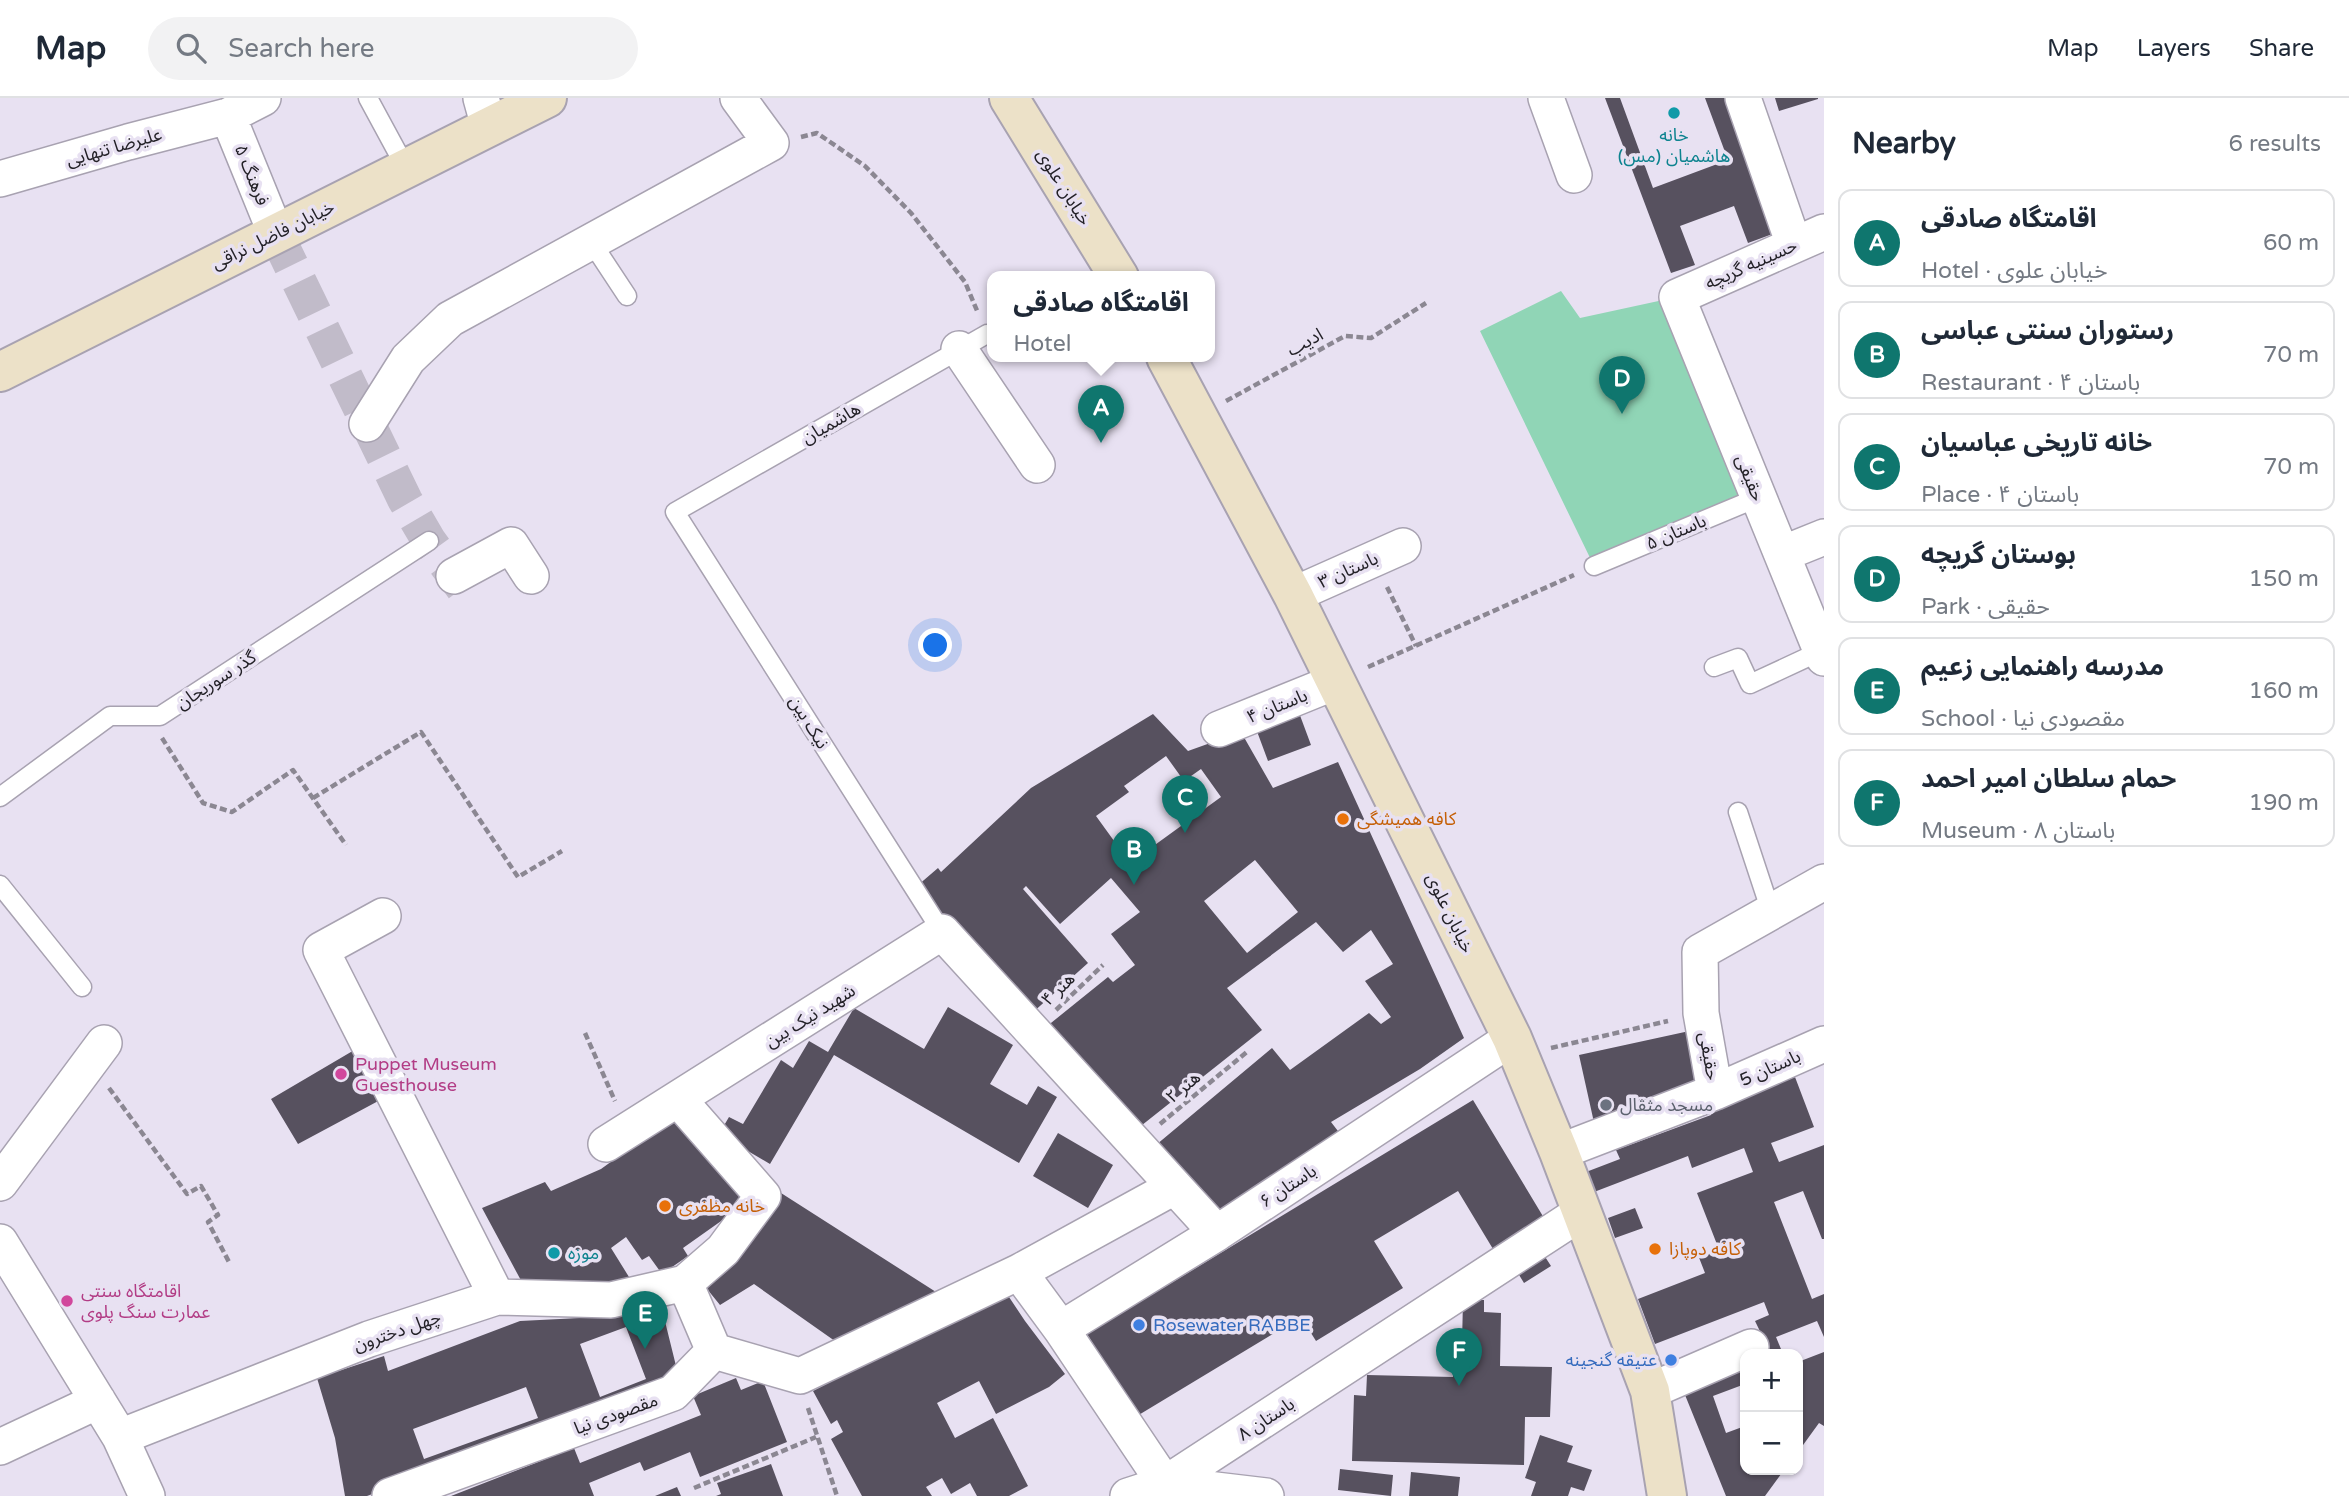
<!DOCTYPE html>
<meta charset="utf-8">
<style>
:root{--surface:#fff;--page:#f2f2f3;--text:#1f2937;--muted:#747a83;--line:#e0e1e3;--accent:#0f766e}
body{margin:0;font-family:"Varela Round","Noto Sans Arabic",sans-serif;background:var(--page);color:var(--text)}
.controls{position:absolute;right:21px;bottom:21px;display:grid;overflow:hidden;border-radius:14px;box-shadow:0 2px 5px #0004}
.controls button{width:63px;height:63px;display:grid;place-items:center;padding:0;border:0;border-bottom:2px solid var(--line);background:var(--surface);color:var(--text);font:35px sans-serif}
.you{position:absolute;left:936px;top:548px;width:24px;height:24px;margin:-18px;border:5px solid #fff;border-radius:50%;background:#1a73e8;box-shadow:0 0 0 10px #1a73e833}
.badge{display:grid;place-items:center;width:46px;height:46px;border-radius:50%;background:var(--accent);color:#fff;font-size:23px;font-weight:700}
.pin{position:absolute;translate:-50% -58px;filter:drop-shadow(0 2px 4px #0008)}
.pin::after{content:'';position:absolute;top:37px;width:24px;height:21px;background:inherit;clip-path:polygon(0 0,100% 0,50% 100%)}
.popup{position:absolute;left:987px;top:173px;width:228px;height:91px;box-sizing:border-box;display:grid;place-content:center;border-radius:14px;background:var(--surface);filter:drop-shadow(0 2px 5px #0005);font-size:23px;white-space:nowrap;color:var(--muted)}
.popup b{font-size:26px;color:var(--text)}
.popup::after{content:'';position:absolute;left:50%;top:100%;margin-left:-14px;border:14px solid transparent;border-top-color:var(--surface)}
.list{margin:0;padding:0;list-style:none}
h2{display:flex;justify-content:space-between;align-items:center;height:91px;margin:0;padding:0 28px;font-size:30px}
h2 small{font-size:23px;font-weight:400;color:var(--muted)}
.list li{display:grid;grid-template-columns:46px 1fr auto;gap:21px;align-items:center;box-sizing:border-box;height:98px;margin:0 14px 14px;padding:0 14px;border:2px solid var(--line);border-radius:14px}
.list b{display:block;font-size:26px;white-space:nowrap}
.list p{margin:0;font-size:23px;white-space:nowrap;color:var(--muted)}
.list em{font-size:23px;font-style:normal;color:var(--muted)}
.icon{flex:none;width:38px;height:38px;fill:none;stroke:currentColor;stroke-width:2;stroke-linecap:round;stroke-linejoin:round}
.map{position:relative;flex:none;width:1824px;height:1398px;overflow:hidden}
header{display:flex;align-items:center;gap:42px;box-sizing:border-box;height:98px;padding:0 35px;background:var(--surface);border-bottom:2px solid var(--line)}
header strong{font-size:33px}
nav{display:flex;gap:38px;margin-inline-start:auto;font-size:24px}
.search{width:490px;height:63px;background:var(--page);display:flex;align-items:center;gap:18px;box-sizing:border-box;padding:0 24px;border-radius:38px;color:var(--muted);font-size:26px}
main{display:flex}
aside{flex:1;background:var(--surface)}
.map>svg:first-child{display:block}
</style>
<header>
<strong>Map</strong>
<div class="search"><svg class="icon" aria-label="search" viewBox="0 0 24 24"><circle cx="10" cy="10" r="6"/><path d="M15 15l6 6"/></svg>Search here</div>
<nav><a>Map</a><a>Layers</a><a>Share</a></nav>
</header>
<main>
<div class="map">
<svg width="1824" height="1398" viewBox="0 0 1824 1398">
<rect width="100%" height="100%" fill="#e8e1f2"/>
<path fill="#90d5b6" d="M1561,193l19,27 97,-21 80,201 -163,68 -114,-235z"/>
<path fill="#57515f" fill-rule="evenodd" d="M1605,0h15l33,90 75,-28 -23,-62h26l50,133 -33,12 -14,-37 -54,20 15,39 -24,8z
M1775,0h43v1l-39,12z
M1298,612l13,35 -43,16 -13,-35z
M1153,616l35,37 53,-19 32,56 65,-26 126,276 -44,31 -89,53 10,13 -129,81 -62,-66 122,-102 18,22 79,-57 12,11 10,-7 -26,-36 28,-17 -22,-34 -28,22 -27,-30 -89,66 35,42 -130,103 -86,-106 62,-50 5,5 22,-17 -24,-31 29,-22 -29,-34 -51,46 -34,-38 -3,3 65,74 -57,51 -114,-128 21,-18 3,4 90,-84zM1166,658l18,25 17,-12 20,28 -91,66 -34,-47 33,-24 -5,-6zM1255,762l43,52 -51,41 -43,-52z
M948,909l65,38 -23,39 37,21 11,-19 19,11 -38,66 -185,-108 -64,109 -51,-30 10,-17 14,7 38,-64 12,8 16,-27 19,11 26,-44 70,41z
M1694,932l7,60 -106,37 -16,-72z
M356,951l26,50 -84,45 -27,-45z
M1795,979l19,50 -43,16 8,19 45,-17v94h-2l-19,-48 -29,11 38,97 12,-5v43l-7,-16 -41,16 7,17h-12l-16,-33 14,-6 -5,-13 -109,42 -17,-45 67,-26 -7,-18 20,-8 -21,-54 56,-21 -9,-24 -52,20 -4,-12 -94,36 -8,-20 34,-13 -4,-9 95,-35 -1,-5z
M1473,1002l71,118 -51,31 -35,-58 -84,50 29,47 -87,53 -15,-24 -164,99 -50,-82z
M683,1012l65,92 -65,46 5,8 -26,18 -13,-18 -7,4 -16,-23 -15,11 18,29 -59,17 -46,-8 -42,-78 63,-26 6,9 50,-22z
M1058,1035l55,32 -25,43 -55,-32z
M781,1095l155,99 -94,54 -88,-62 -34,21 -17,-21 36,-27z
M1635,1110l8,20 -28,10 -7,-20z
M1540,1151l11,17 -27,17 -11,-18z
M1005,1193l20,30 40,53 -16,13 -53,27 -17,-33 -42,22 18,35 38,-20 35,68 -19,10h-32l-7,-13 -19,11 -9,-16 -16,9 6,9h-70l-31,-57 12,-7 -6,-12 -6,4 -18,-33z
M659,1199l20,81 -312,118h-22l-10,-58 -18,-60 67,-22 4,15 132,-50 119,-6 -2,-14zM626,1229l20,52 -46,18 -20,-53zM526,1289l12,31 -114,41 -11,-30z
M1463,1202h21v12l17,1 -1,53 52,1 -2,50h-25l-1,48 -172,-4 2,-66 12,1 1,-21 86,2 1,-12h8v-9h17v-12h-17z
M1824,1254v74l-5,-3 -21,29v-90z
M1745,1267v19l-32,12 13,37 19,-7v44h39l-19,26h-39l-43,-106z
M736,1280l5,12 22,-9 24,61 -87,35 -10,-25 -46,19 -4,-9 -51,21 5,13h-143l123,-48 6,15 121,-48 -8,-19z
M1540,1337l33,11 -6,16 25,8 -8,21 -13,-4 -3,9h-37l5,-14 -11,-4z
M771,1366l12,32h-67l5,-2 -4,-11z
M1340,1371l53,6 -2,21 -53,-6z
M1411,1374l49,5 -2,19h-49z
M677,1389l4,9h-26z"/>
<g fill="none" stroke-linecap="round" stroke-linejoin="round">
<path stroke="#c1bbc9" stroke-width="35" stroke-dasharray="35 18" stroke-linecap="butt" d="M276,136l129,266 24,41 34,47"/>
<defs>
<path id="service" d="M368,0l39,72
M592,145l35,53
M1594,468l163,-68
M1714,569l24,-9 12,26 71,-33
M0,699l110,-81h50l269,-175
M1738,714l33,100
M0,787l82,102
M942,834l-267,-420 312,-178"/>
<path id="minor" d="M481,0l8,29
M1546,0l28,77
M1743,0l51,147
M228,18l48,118
M0,81l128,-37 100,-26 35,-18
M1824,134l-147,65 147,361
M959,251l78,116
M367,326l41,-65 42,-40 321,-176 -33,-45
M1782,456l42,-17
M454,478l57,-31 20,31
M1293,497l110,-49
M1219,631l116,-47
M383,818l-62,34 176,347
M1715,994l-14,-79 -1,-61 124,-70
M678,1001l85,97 -40,54 -38,33 29,68
M606,1046l336,-212 275,301
M1559,1054l156,-60 109,-48
M0,1085l104,-140
M0,1144l120,195 27,59
M1019,1174l42,57 104,155 417,-272
M1061,1231l156,-96 295,-195
M1650,1293l101,-44
M120,1339l249,-98 128,-42 114,3 74,-17
M0,1349l98,-46
M390,1398l283,-103 41,-42 86,25 219,-104 155,-85
M1128,1398l37,-12 101,12"/>
<path id="secondary" d="M1009,0l110,179
M1166,259l127,238 219,443 47,114 91,239 17,105
M0,274l547,-274"/>
</defs>
<use href="#service" stroke="#a8a2b1" stroke-width="21"/>
<use href="#minor" stroke="#a8a2b1" stroke-width="38"/>
<use href="#secondary" stroke="#a8a2b1" stroke-width="42"/>
<path stroke="#8b8792" stroke-width="4.5" stroke-dasharray="7 3.5" stroke-linecap="butt" d="M801,39l16,-4 48,33 46,47 54,69 13,31
M1226,303l119,-65 26,2 55,-35
M1387,489l29,59
M1368,569l206,-92
M162,640l41,65 29,9 61,-42 53,75
M313,700l108,-66 97,145 44,-26
M1056,912l47,-45
M585,935l30,68
M1551,950l117,-27
M109,990l78,106 14,-8 17,29 -10,7 21,40
M1160,1026l88,-73
M808,1310l29,88
M694,1390l122,-51"/>
<use href="#service" stroke="#fff" stroke-width="18"/>
<use href="#minor" stroke="#fff" stroke-width="35"/>
<use href="#secondary" stroke="#ece1c8" stroke-width="38"/>
</g>
<g fill="#0f9aa8" stroke="#e8e1f2" stroke-width="2.5">
<circle cx="1674" cy="15" r="7"/>
<circle cx="554" cy="1155" r="7"/>
</g>
<g fill="#e8710a" stroke="#e8e1f2" stroke-width="2.5">
<circle cx="1343" cy="721" r="7"/>
<circle cx="665" cy="1108" r="7"/>
<circle cx="1655" cy="1151" r="7"/>
</g>
<g fill="#d1479c" stroke="#e8e1f2" stroke-width="2.5">
<circle cx="341" cy="976" r="7"/>
<circle cx="67" cy="1203" r="7"/>
</g>
<circle fill="#6b7280" stroke="#e8e1f2" stroke-width="2.5" cx="1606" cy="1007" r="7"/>
<g fill="#3f7fe0" stroke="#e8e1f2" stroke-width="2.5">
<circle cx="1139" cy="1227" r="7"/>
<circle cx="1671" cy="1262" r="7"/>
</g>
<g text-anchor="middle" stroke-width="7" stroke-linejoin="round" paint-order="stroke">
<g font-size="18" fill="#0d838f" stroke="#e8e1f2">
<text x="1674" y="43">خانه<tspan x="1674" dy="21">هاشمیان (مس)</tspan></text>
<text x="568" y="1161" text-anchor="start">موزه</text>
</g>
<g font-size="18" fill="#232127" stroke="#e8e1f2">
<text transform="translate(114 49) rotate(-16)" y="6">علیرضا تنهایی</text>
<text transform="translate(252 77) rotate(68)" y="6">فرهنگ ۵</text>
<text transform="translate(1064 89) rotate(58)" y="6">خیابان علوی</text>
<text transform="translate(273 137) rotate(-26)" y="6">خیابان فاضل نراقی</text>
<text transform="translate(1751 166) rotate(-24)" y="6">حسینیه گریچه</text>
<text transform="translate(1305 244) rotate(-29)" y="6">ادیب</text>
<text transform="translate(831 325) rotate(-30)" y="6">هاشمیان</text>
<text transform="translate(1750 380) rotate(68)" y="6">حقیقی</text>
<text transform="translate(1676 434) rotate(-23)" y="6">باستان ۵</text>
<text transform="translate(1348 472) rotate(-24)" y="6">باستان ۳</text>
<text transform="translate(216 582) rotate(-33)" y="6">گذر سوریجان</text>
<text transform="translate(1277 608) rotate(-22)" y="6">باستان ۴</text>
<text transform="translate(809 624) rotate(58)" y="6">نیک بین</text>
<text transform="translate(1450 815) rotate(64)" y="6">خیابان علوی</text>
<text transform="translate(1058 891) rotate(-44)" y="6">هنر ۴</text>
<text transform="translate(810 918) rotate(-32)" y="6">شهید نیک بین</text>
<text transform="translate(1709 958) rotate(80)" y="6">حقیقی</text>
<text transform="translate(1770 970) rotate(-24)" y="6">باستان 5</text>
<text transform="translate(1183 989) rotate(-40)" y="6">هنر ۲</text>
<text transform="translate(1288 1088) rotate(-33)" y="6">باستان ۶</text>
<text transform="translate(397 1233) rotate(-19)" y="6">چهل دخترون</text>
<text transform="translate(616 1316) rotate(-20)" y="6">مقصودی نیا</text>
<text transform="translate(1266 1321) rotate(-33)" y="6">باستان ۸</text>
</g>
<g font-size="18" fill="#c56008" stroke="#e8e1f2" text-anchor="start">
<text x="1357" y="727">کافه همیشگی</text>
<text x="679" y="1114">خانه مظفری</text>
<text x="1669" y="1157">کافه دوپازا</text>
</g>
<g font-size="18" fill="#b23c85" stroke="#e8e1f2" text-anchor="start">
<text x="355" y="972">Puppet Museum<tspan x="355" dy="21">Guesthouse</tspan></text>
<text x="81" y="1199">اقامتگاه سنتی<tspan x="81" dy="21">عمارت سنگ پلوی</tspan></text>
</g>
<g font-size="18" fill="#5b616d" stroke="#e8e1f2" text-anchor="start">
<text x="1620" y="1013">مسجد مثقال</text>
</g>
<g font-size="18" fill="#366cbe" stroke="#e8e1f2" text-anchor="start">
<text x="1153" y="1233">Rosewater RABBE</text>
<text x="1657" y="1268" text-anchor="end">عتیقه گنجینه</text>
</g>
</g>
</svg>
<div class="controls">
<button>+</button>
<button>−</button>
</div>
<div class="you"></div>
<div class="pin badge" style="left:1101px;top:345px">A</div>
<div class="popup"><b>اقامتگاه صادقی</b>Hotel</div>
<div class="pin badge" style="left:1134px;top:787px">B</div>
<div class="pin badge" style="left:1185px;top:735px">C</div>
<div class="pin badge" style="left:1622px;top:316px">D</div>
<div class="pin badge" style="left:645px;top:1251px">E</div>
<div class="pin badge" style="left:1459px;top:1288px">F</div>
</div>
<aside>
<h2>Nearby<small>6 results</small></h2>
<ul class="list">
<li><span class="badge">A</span><div><b>اقامتگاه صادقی</b><p>Hotel · خیابان علوی</p></div><em>60 m</em></li>
<li><span class="badge">B</span><div><b>رستوران سنتی عباسی</b><p>Restaurant · باستان ۴</p></div><em>70 m</em></li>
<li><span class="badge">C</span><div><b>خانه تاریخی عباسیان</b><p>Place · باستان ۴</p></div><em>70 m</em></li>
<li><span class="badge">D</span><div><b>بوستان گریچه</b><p>Park · حقیقی</p></div><em>150 m</em></li>
<li><span class="badge">E</span><div><b>مدرسه راهنمایی زعیم</b><p>School · مقصودی نیا</p></div><em>160 m</em></li>
<li><span class="badge">F</span><div><b>حمام سلطان امیر احمد</b><p>Museum · باستان ۸</p></div><em>190 m</em></li>
</ul>
</aside>
</main>
